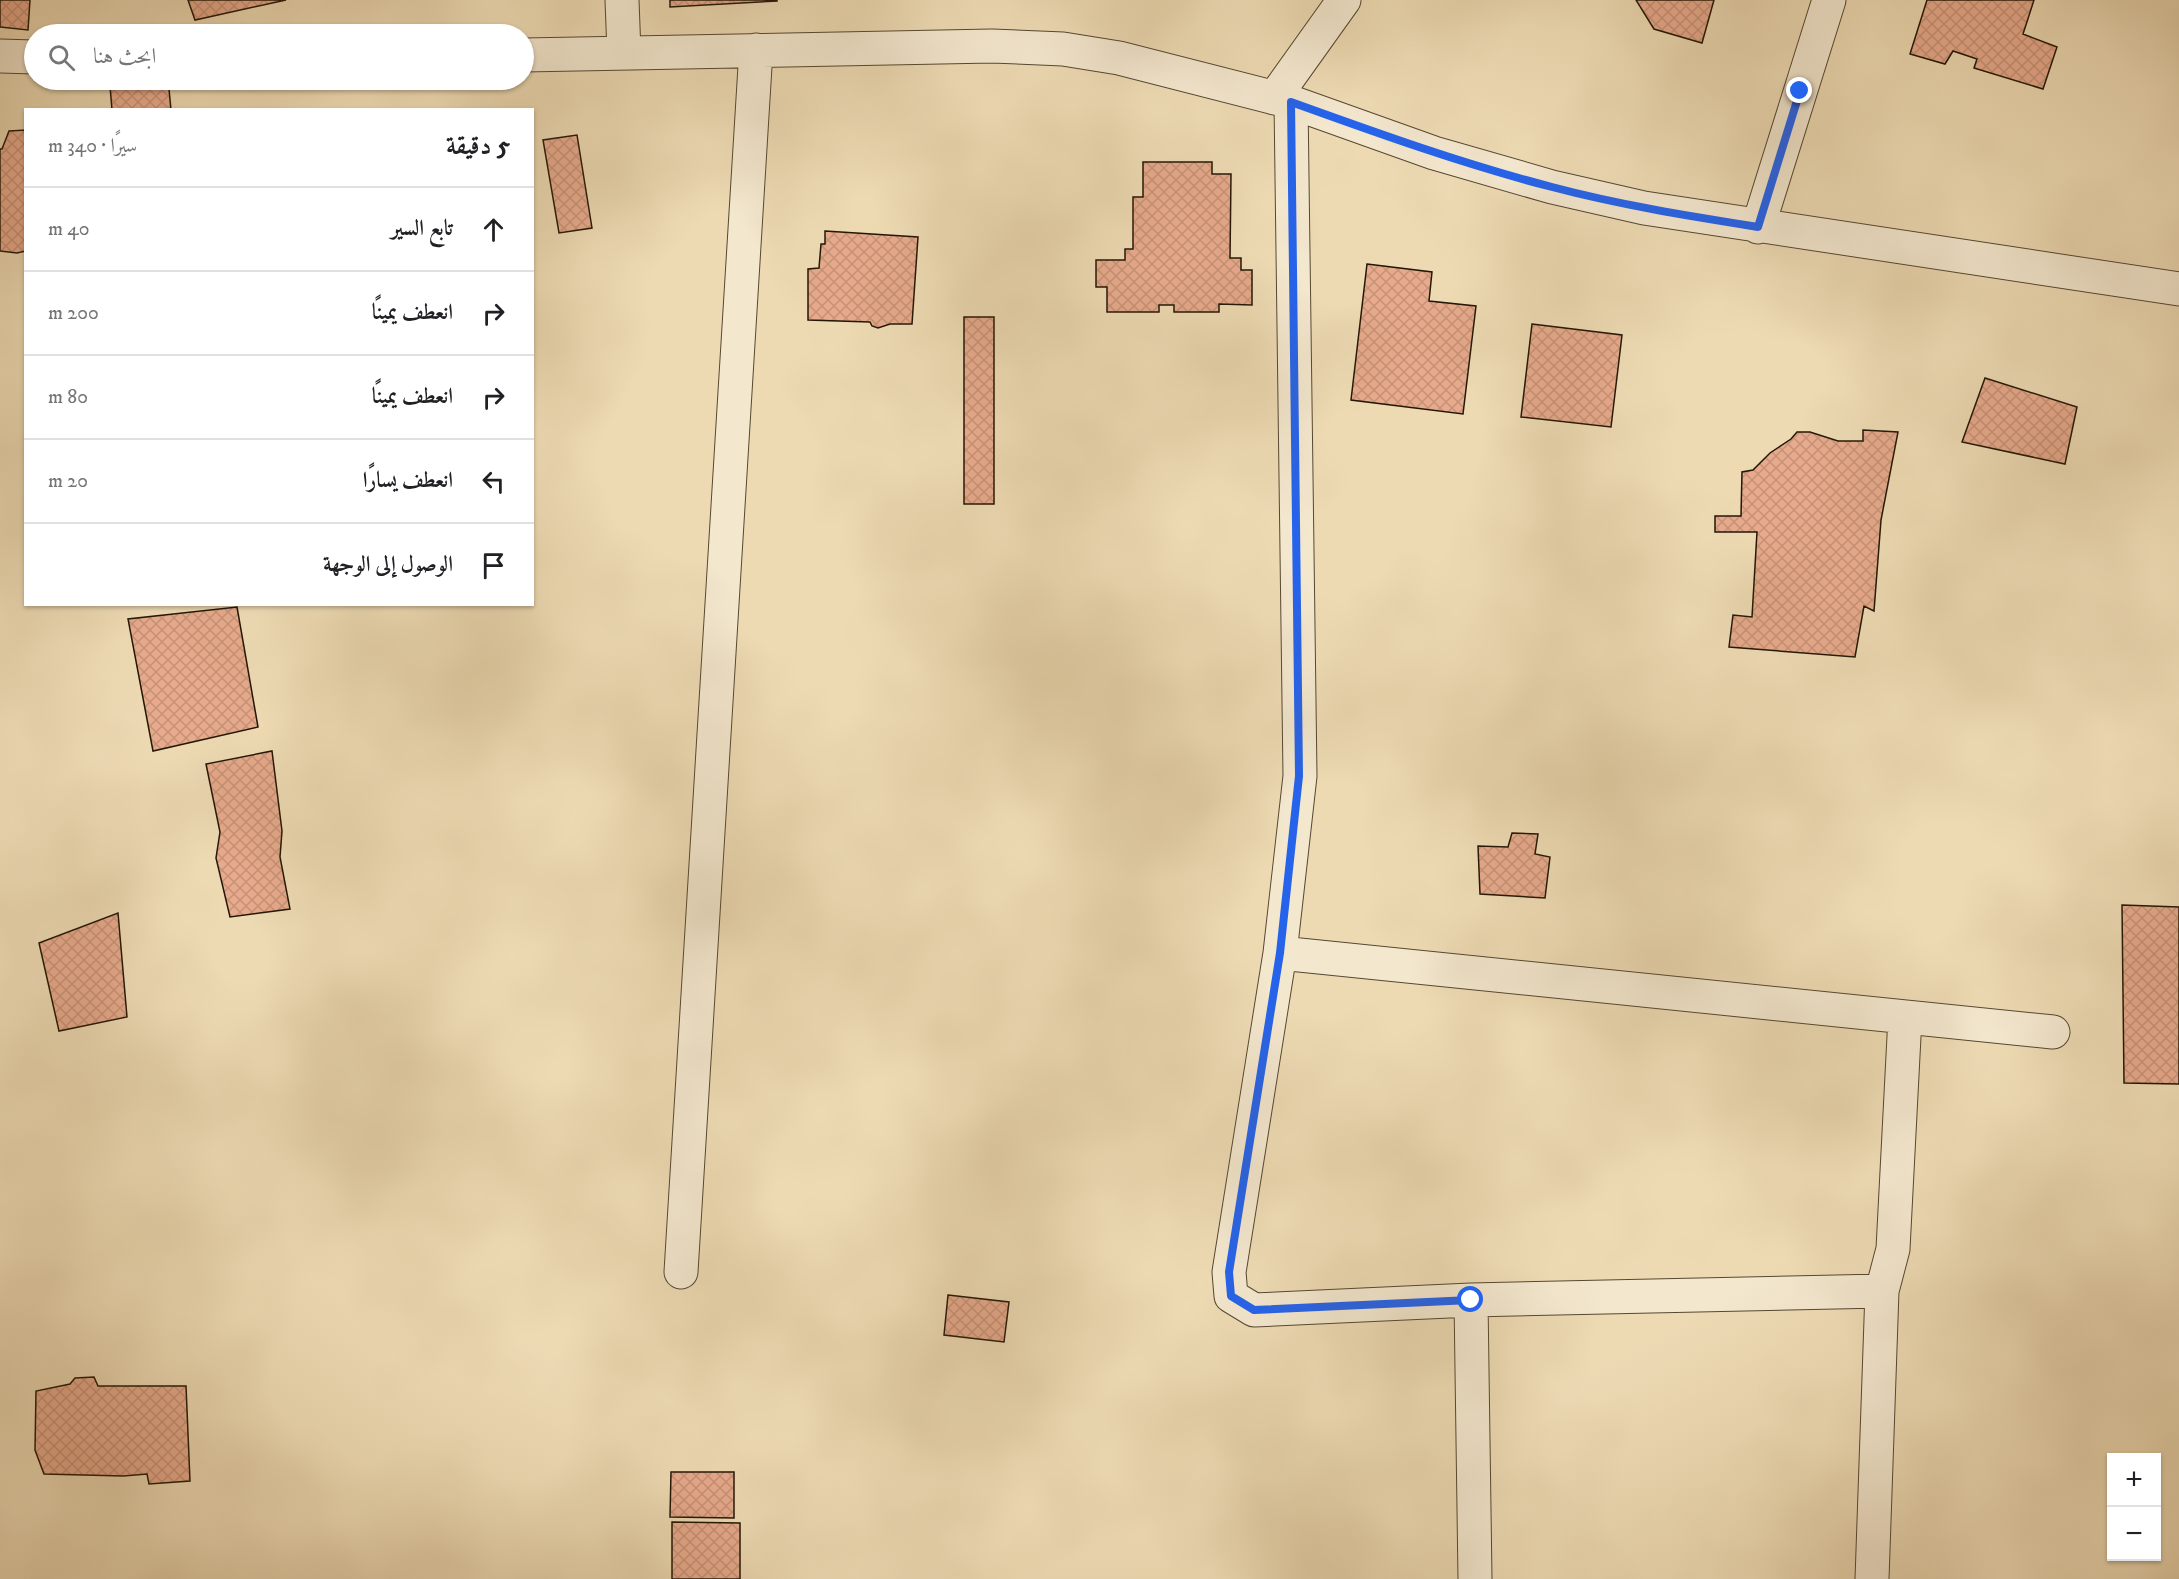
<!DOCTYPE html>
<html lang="ar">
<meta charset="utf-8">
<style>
:root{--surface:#fff;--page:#f2f2f2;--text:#202124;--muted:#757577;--line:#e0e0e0}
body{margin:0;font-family:"IM FELL DW Pica",Amiri,serif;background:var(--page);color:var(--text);direction:rtl}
.controls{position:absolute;right:18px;bottom:18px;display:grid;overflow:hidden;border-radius:0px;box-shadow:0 2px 4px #0004}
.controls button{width:54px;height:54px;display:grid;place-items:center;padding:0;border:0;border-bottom:2px solid var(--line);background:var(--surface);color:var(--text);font:30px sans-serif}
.stop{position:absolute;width:18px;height:18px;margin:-14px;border:4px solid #2563eb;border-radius:50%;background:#fff}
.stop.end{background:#2563eb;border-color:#fff;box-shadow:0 2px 6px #0008}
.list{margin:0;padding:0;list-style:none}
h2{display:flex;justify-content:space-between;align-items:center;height:78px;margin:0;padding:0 24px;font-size:26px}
h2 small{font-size:20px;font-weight:400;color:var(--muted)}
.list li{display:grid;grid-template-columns:39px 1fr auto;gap:18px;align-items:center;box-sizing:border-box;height:84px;padding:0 24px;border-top:2px solid var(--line)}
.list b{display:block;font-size:22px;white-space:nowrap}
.list em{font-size:20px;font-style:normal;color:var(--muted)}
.icon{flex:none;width:33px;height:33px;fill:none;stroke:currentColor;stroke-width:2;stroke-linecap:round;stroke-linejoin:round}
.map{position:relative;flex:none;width:2179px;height:1579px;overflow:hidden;direction:ltr}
.search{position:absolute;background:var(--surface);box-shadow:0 2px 4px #0004;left:24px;top:24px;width:510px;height:66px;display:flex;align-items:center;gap:15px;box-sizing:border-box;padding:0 21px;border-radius:33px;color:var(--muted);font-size:22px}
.panel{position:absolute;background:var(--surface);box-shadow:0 2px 4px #0004;left:24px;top:108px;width:510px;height:498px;border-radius:0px;direction:rtl}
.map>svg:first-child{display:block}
</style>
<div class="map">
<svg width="2179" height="1579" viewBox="0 0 2179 1579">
<defs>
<pattern id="building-cross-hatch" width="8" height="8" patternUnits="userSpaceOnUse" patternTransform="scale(1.5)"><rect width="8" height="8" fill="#e7aa8c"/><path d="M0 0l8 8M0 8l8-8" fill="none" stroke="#c69277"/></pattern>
</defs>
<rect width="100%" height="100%" fill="#eddab3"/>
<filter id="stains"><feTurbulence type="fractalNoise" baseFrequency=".00333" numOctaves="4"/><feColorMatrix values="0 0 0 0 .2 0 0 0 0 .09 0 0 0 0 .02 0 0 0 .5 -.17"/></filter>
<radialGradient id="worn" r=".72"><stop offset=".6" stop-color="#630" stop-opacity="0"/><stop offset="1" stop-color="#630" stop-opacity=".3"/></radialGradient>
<path fill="url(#building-cross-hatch)" stroke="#231706" stroke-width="1.5" d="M0,0h30l-2,30 -28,-3z
M188,0h98l-91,20z
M670,0h107v1l-107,6z
M1636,0h78l-12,43 -48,-14z
M1927,0h107l-11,34 34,13 -14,42 -69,-21 3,-9 -24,-8 -8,13 -35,-10z
M110,86l59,3 2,21h-59z
M26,130v121l-9,2 -17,-2v-102h2l7,-18z
M577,135l15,93 -33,5 -16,-93z
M1143,162h69v12h19l-1,84h11v12h11v35l-33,-1v8h-45v-7h-15v7h-52v-25h-11v-27h29v-11h8v-52h10z
M825,231l93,6 -6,87h-22l-12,4 -6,-2 -2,-4 -62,-2v-51l11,-1 2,-24h4z
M1367,264l65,8 -3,29 47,5 -13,108 -112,-14z
M964,317h30v187h-30z
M1532,324l90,11 -11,92 -90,-10z
M1985,378l92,29 -12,57 -103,-22z
M1863,430l35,2 -17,88 -7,91 -10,-5 -9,51 -126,-10 4,-32 19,2 5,-85h-42v-16h26l1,-44 11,-2 17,-17 21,-14 6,-7h13l28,9h25z
M237,607l21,120 -105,24 -25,-132z
M272,751l10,80 -2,26 10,52 -60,8 -14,-59 4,-26 -14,-68z
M1512,833l26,1 -3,20 15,3 -5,41 -65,-4 -2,-48 30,1z
M2122,905l57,2v177l-55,-1z
M118,913l9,104 -68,14 -20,-88z
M948,1295l61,7 -5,40 -60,-7z
M94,1377l4,9h88l4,95 -41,3 -2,-10 -24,2 -79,-2 -9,-24 1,-59 34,-7 5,-6z
M671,1472h63v46l-64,-1z
M672,1522l68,1v56h-68z"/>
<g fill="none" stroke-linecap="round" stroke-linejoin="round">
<defs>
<path id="minor" d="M622,0l2,53
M524,55l468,-9 71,3 56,9 172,44 143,51 118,34 92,21 535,81
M0,56l34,1
M1274,98l70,-98
M1291,102l9,674 -20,177 -51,319 2,24 23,14 217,-10 411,-9
M1758,227l71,-227
M1280,953l773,79
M681,1272l75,-1222
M1471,1300l4,279
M1872,1579l10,-288 11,-42 12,-232"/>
</defs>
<use href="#minor" stroke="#564831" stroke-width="35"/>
<use href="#minor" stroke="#f3e7ce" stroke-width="33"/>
</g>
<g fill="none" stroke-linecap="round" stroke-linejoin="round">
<path stroke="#2563eb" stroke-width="8" d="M1471,1300l-217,10 -23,-14 -2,-24 51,-319 19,-177 -8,-674c86,31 172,62 261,85 68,18 137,29 206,40l42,-136"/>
</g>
<rect width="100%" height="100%" filter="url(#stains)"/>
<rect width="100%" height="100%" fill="url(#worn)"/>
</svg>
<div class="controls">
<button>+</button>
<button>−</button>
</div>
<div class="stop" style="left:1471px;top:1300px"></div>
<div class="stop end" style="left:1800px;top:91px"></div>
<div class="search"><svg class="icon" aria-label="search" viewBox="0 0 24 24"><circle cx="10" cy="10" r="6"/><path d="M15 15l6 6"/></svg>ابحث هنا</div>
<section class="panel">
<h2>5 دقيقة<small>سيرًا · 340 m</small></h2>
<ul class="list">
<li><svg class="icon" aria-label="ahead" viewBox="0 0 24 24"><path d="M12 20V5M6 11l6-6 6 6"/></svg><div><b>تابع السير</b></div><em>40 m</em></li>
<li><svg class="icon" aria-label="right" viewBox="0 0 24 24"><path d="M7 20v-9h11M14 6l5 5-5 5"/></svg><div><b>انعطف يمينًا</b></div><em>200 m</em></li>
<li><svg class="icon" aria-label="right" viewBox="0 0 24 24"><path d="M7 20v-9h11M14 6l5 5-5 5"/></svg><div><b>انعطف يمينًا</b></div><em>80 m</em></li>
<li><svg class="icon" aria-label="left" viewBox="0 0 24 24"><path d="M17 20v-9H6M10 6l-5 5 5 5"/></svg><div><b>انعطف يسارًا</b></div><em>20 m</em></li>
<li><svg class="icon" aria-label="arrive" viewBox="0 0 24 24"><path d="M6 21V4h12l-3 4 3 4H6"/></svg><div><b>الوصول إلى الوجهة</b></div></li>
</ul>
</section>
</div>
